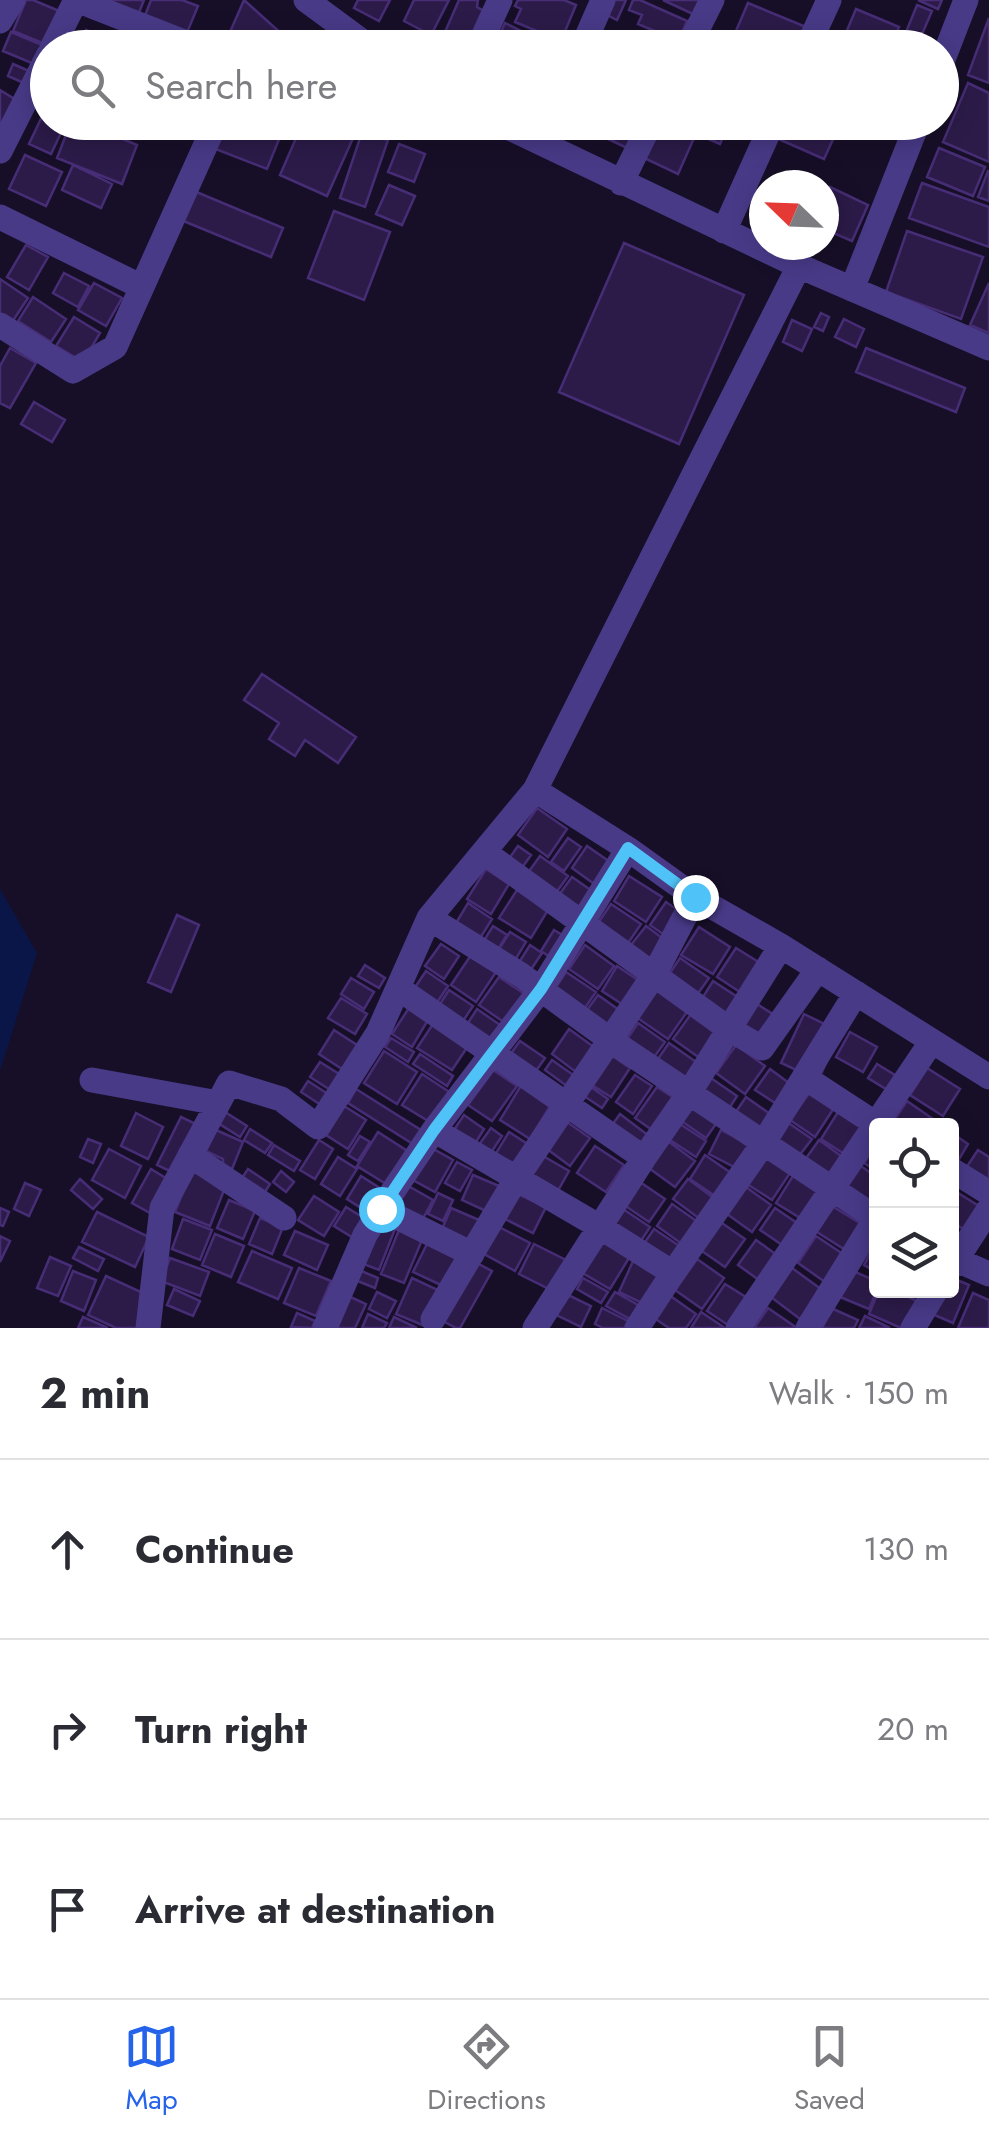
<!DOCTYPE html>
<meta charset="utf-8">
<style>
:root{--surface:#fff;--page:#f2f2f3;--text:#2b2b33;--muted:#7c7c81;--line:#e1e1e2;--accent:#2563eb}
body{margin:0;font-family:Jost,sans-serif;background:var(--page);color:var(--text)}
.controls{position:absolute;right:30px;bottom:30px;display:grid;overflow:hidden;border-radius:10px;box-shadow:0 5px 25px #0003}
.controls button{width:90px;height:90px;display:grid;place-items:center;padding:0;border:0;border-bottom:2px solid var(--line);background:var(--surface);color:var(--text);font:50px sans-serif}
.compass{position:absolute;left:749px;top:170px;width:90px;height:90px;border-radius:50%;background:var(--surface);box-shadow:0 5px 25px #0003;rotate:293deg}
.stop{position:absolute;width:30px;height:30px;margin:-22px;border:8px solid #4fc3f7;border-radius:50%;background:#fff}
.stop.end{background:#4fc3f7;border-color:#fff;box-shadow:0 2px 10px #0008}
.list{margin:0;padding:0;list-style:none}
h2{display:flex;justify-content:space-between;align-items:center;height:130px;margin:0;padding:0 40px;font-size:42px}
h2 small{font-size:32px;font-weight:400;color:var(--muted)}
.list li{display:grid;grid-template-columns:65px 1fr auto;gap:30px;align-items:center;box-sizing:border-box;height:180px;padding:0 40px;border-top:2px solid var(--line)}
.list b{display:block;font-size:38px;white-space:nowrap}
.list em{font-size:32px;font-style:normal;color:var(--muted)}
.icon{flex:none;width:55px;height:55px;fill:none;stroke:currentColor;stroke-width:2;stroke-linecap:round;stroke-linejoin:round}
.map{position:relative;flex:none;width:989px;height:1328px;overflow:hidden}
.search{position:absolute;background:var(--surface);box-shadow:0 5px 25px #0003;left:30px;right:30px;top:30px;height:110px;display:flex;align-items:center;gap:25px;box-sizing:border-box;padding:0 35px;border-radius:55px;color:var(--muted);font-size:38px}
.sheet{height:670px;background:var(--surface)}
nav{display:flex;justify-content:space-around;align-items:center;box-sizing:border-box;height:140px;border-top:2px solid var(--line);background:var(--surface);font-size:28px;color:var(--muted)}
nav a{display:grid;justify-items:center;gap:5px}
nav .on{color:var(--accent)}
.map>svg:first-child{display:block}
</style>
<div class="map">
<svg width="989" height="1328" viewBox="0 0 989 1328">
<rect width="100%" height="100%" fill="#170f28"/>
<path fill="#0a1647" d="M0,889l37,64 -37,118z"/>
<path fill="#2c1b49" stroke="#472d76" stroke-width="2.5" d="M26,0h7l31,13 -14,33 -37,-15z
M106,0h38l-6,15z
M151,0h31l16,6 -12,29 -42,-17z
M244,0l40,36 -7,12h-54z
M358,0h32l-11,21 -25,-13z
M414,0h35l-18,35 -27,-14z
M459,0h19l-1,7 9,5 -16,36h-32z
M518,0h46l12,5 -15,36 -46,-19 6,-13 -6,-3z
M609,0h17l-9,20 -14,-7z
M633,0h7l47,21 -12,27h-19l6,-14 -24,-10 4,-9 -13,-5z
M663,0h39l-7,15z
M918,0h24l-4,9z
M748,3l58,24 -9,21h-61l-6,-3z
M917,5l15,6 -16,37 -14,-6z
M856,9l43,18 -9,21 -50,-1z
M989,18v65l-21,-8z
M505,23l34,17 -4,8h-41z
M86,30l27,10 -3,8h-30z
M11,32l36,15 -8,19 -36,-15z
M117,39l24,9h-27z
M13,64l16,7 -5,12 -16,-7z
M968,83l21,10v69l-46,-20z
M0,90l21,13 -21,31z
M46,108l2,14h18l-15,32 -22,-10z
M71,122h11l55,23 -15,39 -65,-26z
M95,122h39l-6,14z
M224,122h62l-19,47 -54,-21z
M303,122h45l10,5 -31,69 -47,-21z
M573,122h63l3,2 -12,24z
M661,122l33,16 -16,36 -34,-16z
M689,122h6l29,13 -4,9 -34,-15z
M781,122h56l3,2 -16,35 -50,-22z
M848,122h37l-4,12z
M362,132l26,8 -23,67 -25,-9z
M399,144l26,10 -11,28 -26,-10z
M939,148l46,19 -12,29 -46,-19z
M25,155l37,17 -16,34 -37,-17z
M73,165l39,19 -11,24 -39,-18z
M988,171h1v30l-11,-4z
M922,183l67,24v40l-80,-29z
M389,185l26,11 -13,29 -26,-11z
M830,187l38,18 -16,36 -28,-12v-29z
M194,191l89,37 -12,29 -90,-37z
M334,211l56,21 -26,68 -56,-22z
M907,231l76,26 -22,62 -75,-27z
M624,243l120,52 -65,149 -120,-52z
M26,245l22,12 -19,33 -22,-13z
M64,273l25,13 -11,21 -25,-14z
M0,279l28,19 -16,24 -12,-7z
M94,283l28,15 -16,28 -28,-16z
M989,283v50l-19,-8z
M33,297l33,22 -15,23 -33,-21z
M821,313l8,4 -6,14 -9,-4z
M74,317l26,16 -17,29 -27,-16z
M844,319l20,10 -8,18 -21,-10z
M792,320l20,9 -10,22 -19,-9z
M10,348l26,15 -26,45 -10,-5v-37z
M866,348l99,40 -9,24 -100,-40z
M34,402l31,18 -13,22 -31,-18z
M262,674l94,63 -18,26 -33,-23 -10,16 -26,-17 10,-16 -35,-23z
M537,808l30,21 -19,28 -30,-22z
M568,838l13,9 -17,24 -13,-9z
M518,846l13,9 -12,17 -13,-9z
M587,846l26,18 -16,22 -25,-18z
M540,856l28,20 -15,21 -28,-20z
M486,869l23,15 -18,30 -24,-15z
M629,876l33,21 -16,25 -32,-21z
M572,877l23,16 -16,22 -23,-16z
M517,890l31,20 -17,28 -32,-20z
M666,902l19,13 -15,24 -20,-14z
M468,903l24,16 -15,24 -24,-15z
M611,904l30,20 -17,25 -30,-20z
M177,915l22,10 -28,67 -23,-10z
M493,926l14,9 -15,24 -14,-9z
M646,926l23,17 -18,25 -24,-18z
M699,927l31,20 -17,27 -32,-19z
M554,930l13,8 -14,21 -12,-8z
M510,932l16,10 -17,28 -17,-10z
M441,944l18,12 -15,23 -19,-13z
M530,945l12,8 -18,27 -11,-8z
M585,945l29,21 -16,23 -29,-20z
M736,948l29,18 -19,30 -29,-19z
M473,952l25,17 -22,33 -25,-17z
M680,958l29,20 -15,21 -28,-20z
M365,965l20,13 -6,10 -21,-12z
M617,966l24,16 -16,24 -23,-15z
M426,971l22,15 -14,21 -22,-15z
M566,972l30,20 -19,27 -29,-20z
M499,977l29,19 -20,29 -29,-20z
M351,978l23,14 -10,17 -23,-15z
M713,981l29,19 -15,24 -29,-19z
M657,987l32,22 -21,30 -32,-22z
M449,990l24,16 -14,21 -23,-17z
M598,995l24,17 -18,26 -25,-17z
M341,998l26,16 -12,20 -27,-16z
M757,1004l30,19 -17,27 -30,-19z
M409,1008l19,12 -16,27 -20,-13z
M477,1009l26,18 -13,19 -26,-17z
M694,1010l28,19 -21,30 -28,-20z
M804,1014l37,18 -23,48 -37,-17z
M638,1023l27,19 -16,22 -26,-19z
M433,1024l35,22 -16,24 -35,-22z
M569,1029l29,21 -18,25 -28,-21z
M334,1030l26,17 -15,24 -26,-17z
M850,1032l27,15 -14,25 -27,-15z
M391,1038l23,14 -6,10 -23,-15z
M520,1041l25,17 -16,23 -25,-18z
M669,1043l30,21 -16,23 -30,-21z
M736,1045l29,21 -20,28 -29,-21z
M384,1051l33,21 -20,32 -33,-21z
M420,1054l33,22 -6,10 -34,-22z
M611,1055l19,13 -19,29 -19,-12z
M552,1060l27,19 -8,10 -26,-19z
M320,1062l24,15 -9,16 -25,-16z
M877,1064l26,16 -9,14 -26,-16z
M927,1068l33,21 -17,27 -33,-21z
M770,1069l19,14 -14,20 -20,-13z
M493,1070l24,16 -25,35 -24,-16z
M422,1074l35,23 -19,30 -36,-22z
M635,1075l17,11 -19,28 -17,-12z
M708,1076l29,20 -16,25 -30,-20z
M308,1081l23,15 -7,11 -23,-15z
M522,1084l30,19 -22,36 -30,-19z
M588,1085l20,14 -6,9 -21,-14z
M657,1087l17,11 -22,32 -17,-12z
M356,1089l68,43 -8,14 -68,-43z
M810,1092l24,16 -19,29 -25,-17z
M746,1097l27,19 -19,27 -27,-18z
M690,1100l28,21 -12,17 -29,-20z
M907,1101l29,20 -3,5h-43z
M344,1106l22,14 -18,29 -22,-14z
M225,1112l22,14 -7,11 -22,-14z
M838,1112l28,18 -17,27 -28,-18z
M136,1113l27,14 -15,32 -27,-13z
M620,1114l29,22 -15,21 -29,-22z
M464,1115l20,14 -13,21 -21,-14z
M181,1117l17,8 -24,48 -17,-8z
M567,1122l23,16 -20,28 -23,-17z
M677,1122l29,19 -10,16 -29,-19z
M787,1122l25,17 -17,22 -24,-17z
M491,1128l11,8 -14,21 -12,-8z
M250,1129l22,14 -7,10 -21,-13z
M216,1130l27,12 -11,27 -9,-4v-6l-17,-8z
M721,1130l31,16 -12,24 -31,-16z
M378,1132l34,22 -21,33 -34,-21z
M509,1132l20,13 -16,26 -20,-13z
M952,1133l16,11 -16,27z
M360,1136l10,6 -12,19 -10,-6z
M88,1139l13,5 -8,19 -13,-6z
M665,1139l30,22 -20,26 -29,-21z
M319,1140l14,9 -18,30 -15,-9z
M819,1140l29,21 -17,24 -29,-21z
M876,1144v27l-12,-8z
M274,1145l26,16 -6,10 -26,-16z
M428,1146l25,14 -18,32 -24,-13z
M595,1146l29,19 -18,27 -29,-19z
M109,1149l32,17 -16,32 -33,-18z
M978,1150l11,7v40l-29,-20z
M705,1155l29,20 -16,23 -28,-19z
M543,1156l26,15 -18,32 -26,-16z
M338,1157l19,12 -17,27 -19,-12z
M764,1157l26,16 -18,27 -25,-16z
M457,1162l15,8 -12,21 -15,-8z
M861,1166l15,11v35l-33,-20z
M151,1169l18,11 -19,33 -18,-10z
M248,1169l22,15 -9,14 -23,-14z
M191,1171l35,14 -16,41 -35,-14z
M281,1171l13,11 -8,10 -13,-10z
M473,1175l26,11 -11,26 -26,-12z
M361,1176l25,16 -14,23 -25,-16z
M793,1176l29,18 -17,27 -29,-18z
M80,1179l22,20 -9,10 -22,-19z
M688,1179l27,20 -15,20 -27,-20z
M640,1182l25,17 -16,23 -25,-17z
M25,1183l16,7 -12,26 -15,-7z
M403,1183l30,17 -13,24 -31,-16z
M746,1187l25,18 -19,27 -25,-18z
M955,1191l27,17 -14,24 -16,-10v-26z
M438,1193l15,7 -10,21 -15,-7z
M518,1194l28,13 -13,26 -28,-14z
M314,1196l25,16 -15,24 -26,-16z
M229,1200l26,11 -12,28 -26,-11z
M672,1204l26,18 -16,22 -25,-18z
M832,1206l31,19 -16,26 -30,-19z
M346,1207l21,13 -12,19 -21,-13z
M620,1207l30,20 -13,20 -30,-20z
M0,1208l9,4 -6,14 -3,-1z
M451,1208l28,12 -9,21 -28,-12z
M775,1208l25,17 -15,22 -25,-17z
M97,1212l52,25 -14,30 -53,-25z
M260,1218l23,9 -11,27 -23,-10z
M183,1219l29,11 -12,30 -28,-11z
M719,1221l26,18 -20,28 -26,-18z
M378,1222l17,7 -16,41 -18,-7z
M499,1227l31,16 -15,28 -31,-17z
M654,1229l27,18 -13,20 -27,-19z
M399,1230l23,10 -18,43 -23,-9z
M295,1231l33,14 -11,25 -33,-15z
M215,1234l29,12 -13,31 -29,-12z
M0,1236l10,5 -10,21z
M816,1236l27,18 -18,28 -27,-19z
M430,1238l30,15 -17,33 -30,-14z
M599,1239l30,19 -19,31 -31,-18z
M756,1240l25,18 -18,25 -25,-18z
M876,1243v29l-12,-7z
M534,1244l32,16 -15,30 -32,-16z
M79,1247l25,12 -6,12 -25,-13z
M252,1251l40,17 -14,31 -40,-17z
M50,1257l21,9 -13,30 -21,-8z
M170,1258l39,14 -9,24 -39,-15z
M634,1259l28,14 -16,32 -27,-13z
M697,1259l27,19 -22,31 -27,-19z
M475,1262l17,9 -32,57h-4l-13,-7z
M299,1268l32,13 -15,35 -32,-13z
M792,1268l29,21 -21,30 -29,-22z
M359,1270l19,8 -3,10 -20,-8z
M851,1270l25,11 1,9 -8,19 -29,-12z
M73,1271l23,9 -12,31 -23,-10z
M106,1276l48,22 -15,30h-23l-28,-13z
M412,1278l28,13 -15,35 -29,-12z
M583,1278l25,14 -7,11 -24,-14z
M952,1278l17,7 -16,38 -23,-10 10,-23h12z
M725,1284l24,15 -18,28 -24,-16z
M174,1289l26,12 -7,15 -26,-11z
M879,1290h15l25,12 -18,26 -32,-14z
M377,1292l19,9 -9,17 -18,-9z
M615,1292l23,13 -8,14 -24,-13z
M564,1293l27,13 -10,21 -27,-13z
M973,1293l16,7v28h-31z
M346,1295l20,9 -11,24h-19z
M669,1295l27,19 -10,14h-17l-15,-10z
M602,1308l26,13 -3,7h-22l-8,-4z
M768,1308l29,20h-43z
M831,1308l27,12 -4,8h-32z
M701,1312l24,16h-34z
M297,1313l18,8 -3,7 -21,-1z
M368,1314l19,9 -3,5h-22z
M865,1316l25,12h-31z
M83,1317l25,11h-30z
M394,1317l23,11h-28z"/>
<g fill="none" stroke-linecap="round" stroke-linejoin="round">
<path stroke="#493a88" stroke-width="25" d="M77,0l122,48
M306,0l65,48
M0,21l13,-21
M52,48l24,-48
M478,48l22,-48
M582,48l21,-48
M688,48l24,-48
M807,48l22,-48
M942,62l24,-62
M497,122l302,144 190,82
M0,151l48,-95
M621,183l30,-61
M0,217l142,70
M724,231l49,-109
M799,266l-264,524 93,59 67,48 86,49 208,131
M852,289l66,-167
M0,325l73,46 42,-24 101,-225
M484,852l245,177 33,19 56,-79
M429,918l92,57 95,69 260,174 -68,110
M398,988l246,170 -109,170
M804,1077l75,49
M92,1080l126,23
M434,1130l166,97 73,46 -36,55
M190,1155l94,63
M644,1158l45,-65 92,-147
M952,1170l37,23
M381,1209l91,45
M952,1258l37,16
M952,1266l37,-57
M673,1273l90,-129 93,-151
M433,1319l83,-140 138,-204 41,-78
M148,1328l14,-120 67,-125 52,16 37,28 60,-94 51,-115 106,-128
M325,1328l40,-93 16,-26 53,-79 107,-141 87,-140
M738,1328l194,-287
M913,1328l23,-38"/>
</g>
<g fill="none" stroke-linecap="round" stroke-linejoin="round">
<path stroke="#4fc3f7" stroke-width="12" d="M381,1209l53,-79 107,-141 87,-141 67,49"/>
</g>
</svg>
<div class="controls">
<button><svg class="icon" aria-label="locate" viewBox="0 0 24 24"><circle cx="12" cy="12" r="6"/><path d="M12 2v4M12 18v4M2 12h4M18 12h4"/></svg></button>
<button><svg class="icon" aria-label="layers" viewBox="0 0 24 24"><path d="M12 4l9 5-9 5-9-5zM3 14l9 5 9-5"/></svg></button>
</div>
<svg class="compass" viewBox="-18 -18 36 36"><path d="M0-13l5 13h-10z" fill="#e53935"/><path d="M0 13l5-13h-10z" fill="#7c7c81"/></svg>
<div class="stop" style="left:381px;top:1209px"></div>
<div class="stop end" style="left:695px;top:897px"></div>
<div class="search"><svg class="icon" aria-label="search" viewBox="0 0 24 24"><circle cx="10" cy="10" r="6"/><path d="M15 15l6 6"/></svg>Search here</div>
</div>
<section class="sheet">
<h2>2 min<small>Walk · 150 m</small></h2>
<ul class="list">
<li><svg class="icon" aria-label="ahead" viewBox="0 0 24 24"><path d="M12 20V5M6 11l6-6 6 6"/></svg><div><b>Continue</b></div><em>130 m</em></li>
<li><svg class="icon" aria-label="right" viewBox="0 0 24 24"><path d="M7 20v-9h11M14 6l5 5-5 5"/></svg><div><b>Turn right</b></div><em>20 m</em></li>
<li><svg class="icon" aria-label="arrive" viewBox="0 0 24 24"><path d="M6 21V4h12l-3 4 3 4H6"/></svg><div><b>Arrive at destination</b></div></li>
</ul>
</section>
<nav>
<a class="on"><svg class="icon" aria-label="map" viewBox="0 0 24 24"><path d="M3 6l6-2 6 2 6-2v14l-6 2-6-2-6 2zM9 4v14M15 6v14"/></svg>Map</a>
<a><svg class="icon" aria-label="directions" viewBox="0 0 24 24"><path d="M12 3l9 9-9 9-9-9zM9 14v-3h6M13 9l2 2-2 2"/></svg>Directions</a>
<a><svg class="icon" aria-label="saved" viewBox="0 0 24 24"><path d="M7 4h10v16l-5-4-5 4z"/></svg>Saved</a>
</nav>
